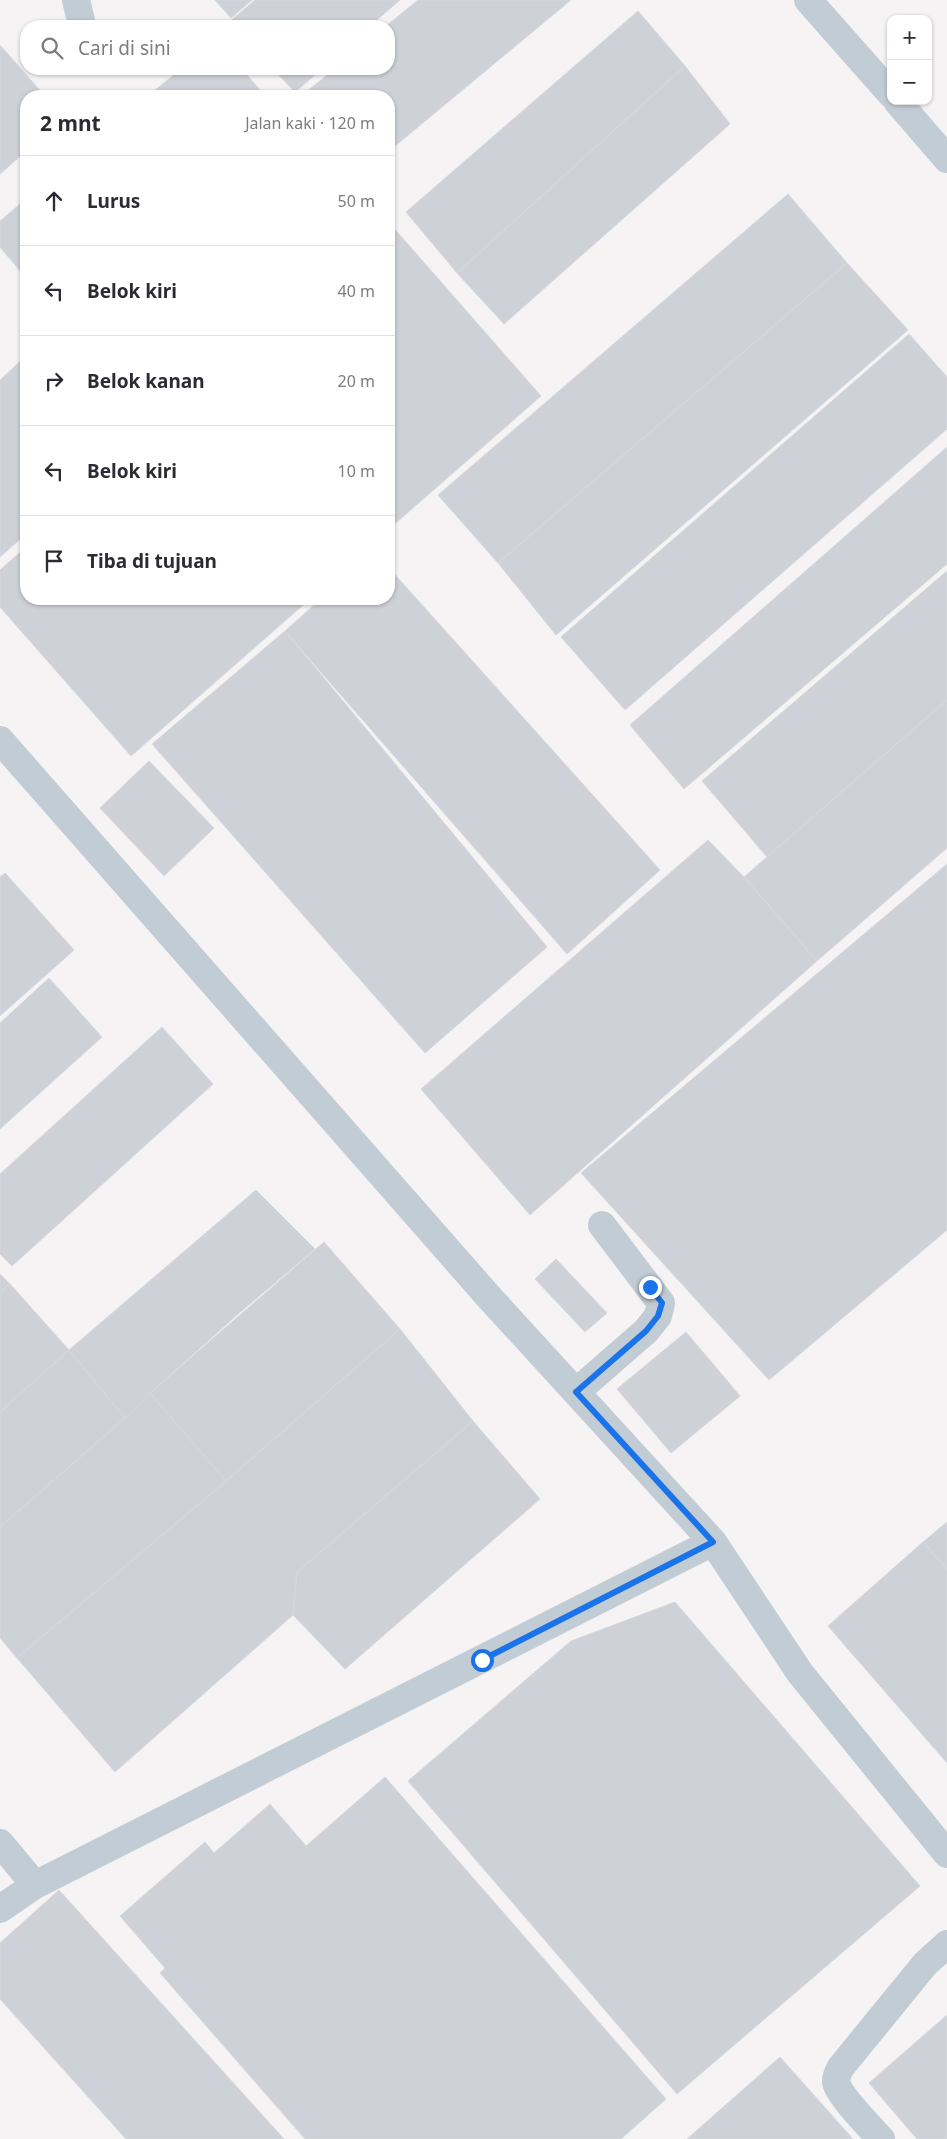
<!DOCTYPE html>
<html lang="id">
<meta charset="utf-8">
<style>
:root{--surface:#fff;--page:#f2f2f3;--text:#2b2b33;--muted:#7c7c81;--line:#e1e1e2}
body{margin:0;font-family:"Noto Sans",sans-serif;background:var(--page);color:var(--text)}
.controls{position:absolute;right:15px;top:15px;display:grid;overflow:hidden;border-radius:10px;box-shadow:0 1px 4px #0004}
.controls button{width:45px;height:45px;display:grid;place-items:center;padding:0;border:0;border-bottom:1px solid var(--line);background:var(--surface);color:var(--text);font:25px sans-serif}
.stop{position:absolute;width:15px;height:15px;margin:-11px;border:4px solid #1a73e8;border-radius:50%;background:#fff}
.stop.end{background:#1a73e8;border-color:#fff;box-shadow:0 1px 5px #0008}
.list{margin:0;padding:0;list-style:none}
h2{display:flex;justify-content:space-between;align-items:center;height:65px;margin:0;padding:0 20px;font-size:21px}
h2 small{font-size:16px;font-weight:400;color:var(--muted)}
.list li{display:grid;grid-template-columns:32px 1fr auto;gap:15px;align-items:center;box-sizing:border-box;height:90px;padding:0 20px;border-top:1px solid var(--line)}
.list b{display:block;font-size:19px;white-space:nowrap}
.list em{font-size:16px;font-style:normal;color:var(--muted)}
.icon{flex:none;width:28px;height:28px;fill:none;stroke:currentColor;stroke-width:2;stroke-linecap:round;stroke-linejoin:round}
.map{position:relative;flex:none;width:947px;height:2139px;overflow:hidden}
.search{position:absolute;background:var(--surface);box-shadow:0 1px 4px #0004;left:20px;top:20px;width:375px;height:55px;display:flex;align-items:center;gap:12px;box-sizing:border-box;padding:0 18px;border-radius:20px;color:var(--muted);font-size:19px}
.panel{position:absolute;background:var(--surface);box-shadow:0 1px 4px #0004;left:20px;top:90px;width:375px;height:515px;border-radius:20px}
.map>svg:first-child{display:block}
</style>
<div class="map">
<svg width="947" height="2139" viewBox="0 0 947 2139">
<rect width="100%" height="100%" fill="#f5f3f3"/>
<path fill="#ced1d8" stroke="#d6d8de" d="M215,0h37l-21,18z
M255,0h145l-30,26h-138l-4,-3z
M418,0h153l-182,151v-55h-88l34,-27h54v-43h-3z
M638,11l47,55 -228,207 -51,-61z
M0,45l45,51h-19v55l-26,23z
M685,66l45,58 -226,200 -47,-51z
M181,69h61l23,27h-117z
M273,69h49l-27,23z
M788,194l59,69 -349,300 -60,-68z
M26,199v79l-26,-31v-26z
M392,226l149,170 -152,133v-300z
M847,263l61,67 -352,305 -58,-72z
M909,334l38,43v52l-322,281 -64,-73z
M26,356v178l-26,23v-177z
M947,447v117l-263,225 -54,-64z
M26,547v52h284l-179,157 -131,-149v-37z
M389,568l271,302 -93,84 -282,-323 36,-32h68z
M947,571v129l-180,157 -65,-76z
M285,631l262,316 -122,106 -273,-309z
M947,700v148l-130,113 -73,-84z
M149,761l65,67 -50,48 -64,-68z
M708,840l36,37 73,84 -287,254 -109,-126z
M947,864v366l-178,150 -188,-207z
M5,873l69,77 -74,66v-139z
M49,978l53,59 -102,92v-106z
M162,1027l51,57 -201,182 -12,-12v-80z
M256,1190l59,59 -77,65 -88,79 -25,25 -56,-68z
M324,1242l76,87 -174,152 -76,-88z
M556,1259l51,54 -22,19 -50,-53z
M0,1274l10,10 -10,8z
M10,1284l59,66 -69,62v-120z
M400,1329l73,92 -176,151 -4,43 -178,157 -98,-114 209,-177z
M686,1332l54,64 -69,57 -54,-64z
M69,1350l56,68 -125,109v-115z
M150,1393l76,88 -209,177 -17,-20v-111l125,-109z
M473,1421l67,78 -195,170 -52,-54 4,-43z
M947,1522v47l-24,-27z
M923,1542l24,27v194l-119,-137z
M675,1602l245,284 -243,208 -269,-313 163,-140z
M385,1777l281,322 -45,40h-316l-145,-166 5,-5 -45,-52 85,-74 9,11 56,-49 36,42z
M59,1890l225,249h-158l-126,-140v-56z
M947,2015v124h-30l-48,-56z
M780,2057l73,82h-166z"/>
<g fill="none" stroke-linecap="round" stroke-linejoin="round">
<path stroke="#c2ccd5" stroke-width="28" d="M76,0l6,25
M808,0l83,94
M897,101l50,58
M0,740l488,556 225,246 87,131 147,181
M576,1392l70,-61 12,-15 3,-13 -59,-78
M0,1843l35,42
M0,1909l35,-24 678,-343
M881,2139c-11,-12 -42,-43 -45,-57 0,-6 2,-10 5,-15l84,-103 22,-20"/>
</g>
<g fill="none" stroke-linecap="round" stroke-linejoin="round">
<path stroke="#1a73e8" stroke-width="6" d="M482,1660l231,-118 -137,-150 70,-61 12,-15 4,-13 -12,-16"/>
</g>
</svg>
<div class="controls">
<button>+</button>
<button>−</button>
</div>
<div class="stop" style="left:482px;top:1660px"></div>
<div class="stop end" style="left:650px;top:1287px"></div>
<div class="search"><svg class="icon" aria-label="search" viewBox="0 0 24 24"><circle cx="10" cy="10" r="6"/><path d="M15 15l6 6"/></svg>Cari di sini</div>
<section class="panel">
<h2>2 mnt<small>Jalan kaki · 120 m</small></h2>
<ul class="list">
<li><svg class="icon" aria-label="ahead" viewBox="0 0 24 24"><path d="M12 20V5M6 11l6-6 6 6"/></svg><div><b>Lurus</b></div><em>50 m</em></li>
<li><svg class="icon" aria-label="left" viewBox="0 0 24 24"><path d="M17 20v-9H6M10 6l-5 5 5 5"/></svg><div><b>Belok kiri</b></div><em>40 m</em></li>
<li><svg class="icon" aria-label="right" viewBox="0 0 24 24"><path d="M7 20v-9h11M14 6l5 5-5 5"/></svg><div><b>Belok kanan</b></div><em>20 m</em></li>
<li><svg class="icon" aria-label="left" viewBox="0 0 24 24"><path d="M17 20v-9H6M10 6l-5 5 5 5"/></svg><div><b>Belok kiri</b></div><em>10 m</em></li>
<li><svg class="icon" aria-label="arrive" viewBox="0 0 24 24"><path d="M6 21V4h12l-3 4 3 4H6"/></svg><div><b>Tiba di tujuan</b></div></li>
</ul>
</section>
</div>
